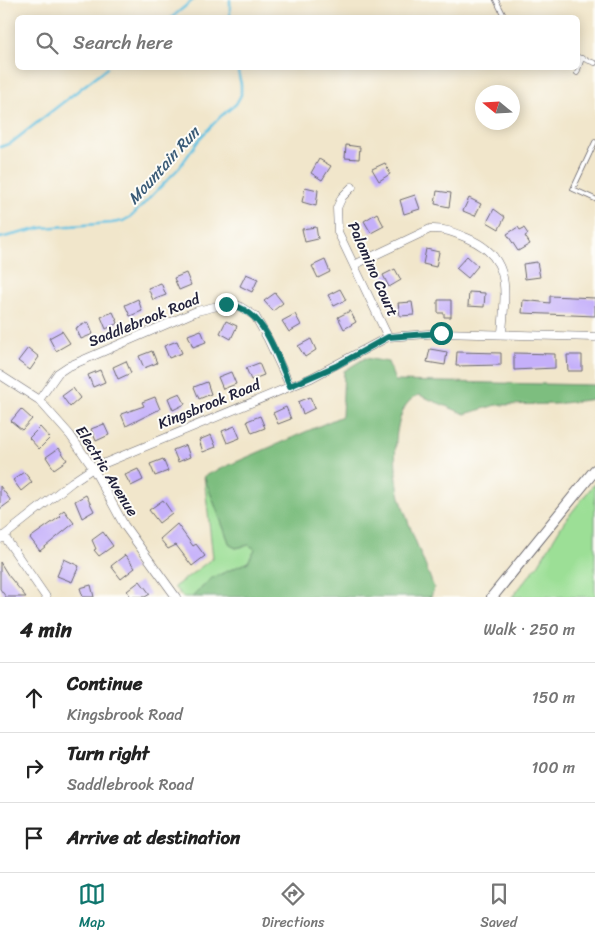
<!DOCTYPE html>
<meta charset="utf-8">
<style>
:root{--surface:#fff;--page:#f6f6f6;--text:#222;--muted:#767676;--line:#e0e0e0;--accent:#0f766e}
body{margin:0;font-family:Sriracha,sans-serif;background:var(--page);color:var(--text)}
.compass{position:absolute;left:475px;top:85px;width:45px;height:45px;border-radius:50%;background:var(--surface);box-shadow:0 2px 12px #0003;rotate:288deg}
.stop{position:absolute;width:15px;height:15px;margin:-11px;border:4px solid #0f766e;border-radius:50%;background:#fff}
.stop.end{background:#0f766e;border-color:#fff;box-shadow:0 1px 5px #0008}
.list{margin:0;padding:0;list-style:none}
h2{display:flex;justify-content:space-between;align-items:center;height:65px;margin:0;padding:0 20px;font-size:21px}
h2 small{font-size:16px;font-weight:400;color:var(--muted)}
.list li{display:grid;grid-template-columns:32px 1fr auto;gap:15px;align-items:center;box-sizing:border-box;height:70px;padding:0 20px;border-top:1px solid var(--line)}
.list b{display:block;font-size:19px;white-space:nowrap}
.list p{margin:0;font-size:16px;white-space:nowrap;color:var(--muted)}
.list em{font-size:16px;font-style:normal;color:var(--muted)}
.icon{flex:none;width:28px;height:28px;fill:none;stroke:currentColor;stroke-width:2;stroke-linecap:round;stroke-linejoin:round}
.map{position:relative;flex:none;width:595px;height:597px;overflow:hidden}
.search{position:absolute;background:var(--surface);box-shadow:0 2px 12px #0003;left:15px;right:15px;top:15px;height:55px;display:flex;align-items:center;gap:12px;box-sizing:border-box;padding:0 18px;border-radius:8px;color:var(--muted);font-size:19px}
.sheet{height:275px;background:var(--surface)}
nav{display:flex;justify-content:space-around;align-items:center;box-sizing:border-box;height:70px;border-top:1px solid var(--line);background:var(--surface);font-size:14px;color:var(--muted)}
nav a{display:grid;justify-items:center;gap:2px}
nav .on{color:var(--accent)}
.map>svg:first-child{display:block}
</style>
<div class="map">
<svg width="595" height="597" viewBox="0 0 595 597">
<rect width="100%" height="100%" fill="#fdfcf7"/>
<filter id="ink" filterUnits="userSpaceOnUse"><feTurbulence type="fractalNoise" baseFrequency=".02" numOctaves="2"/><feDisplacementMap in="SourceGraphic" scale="10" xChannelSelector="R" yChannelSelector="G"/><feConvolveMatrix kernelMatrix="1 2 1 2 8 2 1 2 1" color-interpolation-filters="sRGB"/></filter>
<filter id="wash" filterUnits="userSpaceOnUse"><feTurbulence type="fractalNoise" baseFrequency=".0096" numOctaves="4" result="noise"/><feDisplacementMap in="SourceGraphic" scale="20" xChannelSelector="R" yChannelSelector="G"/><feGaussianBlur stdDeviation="1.12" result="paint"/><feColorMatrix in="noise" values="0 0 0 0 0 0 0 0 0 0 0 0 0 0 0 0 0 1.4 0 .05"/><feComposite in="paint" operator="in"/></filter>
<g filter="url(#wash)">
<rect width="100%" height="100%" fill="#f1e6cb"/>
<path fill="#9cdf96" stroke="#5f8068" d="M204,476l26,69 6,3 13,-3 6,4 -7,13 -36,16 -20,19h-9l-9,-10 39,-29z
M595,483v114h-83l26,-32 26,-43z"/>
<path fill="#7dbe7f" stroke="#50705d" d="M365,358l23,4 7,19 200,4v14l-40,5 -59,1 -31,9 -46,-19c-30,9 -25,78 -19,102 9,31 23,61 34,91l-3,9h-239l20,-19 36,-16 7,-13 -6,-4 -13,3 -6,-3 -26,-69 138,-60 2,-45z"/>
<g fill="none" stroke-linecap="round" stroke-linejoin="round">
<path stroke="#65c3e3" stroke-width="2.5" d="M171,18l22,-18
M230,18v-18
M0,147l11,-4 96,-75
M0,238l41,-10 71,-5 11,-2 9,-5 47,-48 22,-31 20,-21 15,-12 5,-9v-11l-4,-16"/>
</g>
<g id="blocks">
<path fill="#c5b0fa" d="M346,145l14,2 -1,12 -14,-1z
M319,159l12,7 -9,14 -11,-7z
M385,163l5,11 -11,7 -7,-12z
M305,187l13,3 -2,16 -14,-4z
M437,191l14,2 -2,14 -14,-3z
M415,195l5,14 -16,5 -4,-14z
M469,198l12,6 -6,12 -12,-5z
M494,209l11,8 -6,12 -12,-7z
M377,213l7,13 -13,7 -7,-12z
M316,227l2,12 -13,3 -3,-13z
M518,227l2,3 4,-2 4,6 -3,2 5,8 -12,7 -11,-17z
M426,249l13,3 -3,15 -13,-3z
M467,256l11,10 -10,12 -12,-10z
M325,260l5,12 -12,6 -6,-12z
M537,262l3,15 -15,2 -2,-15z
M395,269l6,11 -12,7 -6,-12z
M186,273l5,12 -12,5 -5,-12z
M246,274l12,5 -6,13 -12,-6z
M161,283l5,12 -13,5 -5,-12z
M340,289l6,11 -12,6 -6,-11z
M469,292l16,1 -1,14 -16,-1z
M275,293l8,10 -10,8 -9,-10z
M550,296l45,2v18l-73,-3 1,-13 27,3z
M138,299l4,12 -12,5 -5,-11z
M438,300h13v17h-7v-4h-6z
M412,302l2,13 -14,1 -2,-13z
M350,311l6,11 -12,7 -6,-12z
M113,312l5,11 -12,6 -5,-12z
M295,314l6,11 -12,7 -7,-11z
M226,321l11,5 -6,13 -11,-6z
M88,322l5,12 -12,5 -5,-11z
M201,330l5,12 -13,5 -5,-12z
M62,331l8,12 -14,8 -7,-13z
M311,339l5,11 -11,7 -7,-11z
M177,341l5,12 -13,5 -5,-12z
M28,348l11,9 -9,13 -12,-9z
M430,349l17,3 -2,13 -18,-3z
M152,351l5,12 -13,5 -5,-12z
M457,352l44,1v12l-45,1z
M514,353l41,1v14l-41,2z
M567,355h15v16h-14z
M126,361l5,12 -13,6 -5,-12z
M259,363l5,12 -13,5 -5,-12z
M100,370l5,12 -12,5 -5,-12z
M231,372l5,12 -13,5 -5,-12z
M207,382l4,12 -12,5 -5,-12z
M73,388l7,10 -10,9 -8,-11z
M180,393l5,11 -12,6 -5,-12z
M155,397l5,12 -34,17 -5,-12 23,-8 -2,-4z
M310,397l5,11 -12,6 -5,-12z
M286,407l5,12 -13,5 -5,-11z
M21,409l11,10 -10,11 -11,-9z
M260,416l5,12 -13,5 -5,-12z
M104,424l5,11 -13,6 -5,-12z
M235,426l5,12 -13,5 -5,-12z
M40,427l10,11 -11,11 -10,-11z
M211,435l5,12 -13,5 -4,-12z
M186,445l4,12 -12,5 -5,-12z
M59,448l8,12 -13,9 -8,-12z
M163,459l5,12 -13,5 -5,-12z
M138,469l5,11 -12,6 -6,-11z
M24,472l8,10 -11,9 -8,-11z
M0,486l11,15 -11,8z
M86,495l8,16 -12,7 -7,-17z
M163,500l9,13 -13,10 -10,-13z
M64,510l10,13 -34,28 -10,-13 31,-22 -2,-2z
M177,524l16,22 3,-2 9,12 -13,10 -16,-21 -8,4 -8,-10z
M103,532l10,14 -14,10 -5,-6 2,-1 -4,-9z
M125,555l10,13 -14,11 -10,-13z
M64,559l15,7 -7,16 -15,-6z
M0,562l8,13 18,22h-20l-6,-8z
M140,581l10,13 -5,3h-14l-4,-6z
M91,585l3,12h-11l-3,-9z"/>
</g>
</g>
<g filter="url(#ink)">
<use href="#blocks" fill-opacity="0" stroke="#6a676d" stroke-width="1"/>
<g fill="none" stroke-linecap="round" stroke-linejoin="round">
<defs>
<path id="service" d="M496,0l9,18
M578,57l17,6
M577,73l5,-15
M595,142l-22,47 22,10"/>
<path id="minor" d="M352,187l-10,10 -5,11 1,24 50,105
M354,265l76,-36c14,-1 25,4 37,9 46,19 38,53 35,95
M0,375l39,25 31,35 23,33 31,57 52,72
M39,400l19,-27 9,-6 130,-56 29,-7 13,2 16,10 13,23 22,47
M4,536l42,61
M0,539l72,-57 21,-14 218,-90 77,-41 53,-4 154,4"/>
<path id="tertiary" d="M492,597l103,-127"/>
</defs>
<use href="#service" stroke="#6a676d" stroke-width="5.5"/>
<use href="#minor" stroke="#6a676d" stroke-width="9"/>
<use href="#tertiary" stroke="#6a676d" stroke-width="12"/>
<use href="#service" stroke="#fff" stroke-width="4"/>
<use href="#minor" stroke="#fff" stroke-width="8"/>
<use href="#tertiary" stroke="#fff" stroke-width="10"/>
</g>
</g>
<g fill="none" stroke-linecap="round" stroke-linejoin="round" filter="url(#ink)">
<path stroke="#0f766e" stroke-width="6" d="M226,304c39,4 50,51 64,82l46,-20 52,-29 53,-4"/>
</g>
<g text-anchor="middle" stroke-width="4" stroke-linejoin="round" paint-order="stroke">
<g font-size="15" fill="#22223b" stroke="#fdfcf7">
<text transform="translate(373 269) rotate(66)" y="5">Palomino Court</text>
<text transform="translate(144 320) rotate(-22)" y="5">Saddlebrook Road</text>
<text transform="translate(209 404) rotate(-22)" y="5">Kingsbrook Road</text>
<text transform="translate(107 471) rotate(58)" y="5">Electric Avenue</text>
</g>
<g font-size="16" font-style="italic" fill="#395a76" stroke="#fdfcf7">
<text transform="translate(163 165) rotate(-48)" y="6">Mountain Run</text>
</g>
</g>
</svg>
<svg class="compass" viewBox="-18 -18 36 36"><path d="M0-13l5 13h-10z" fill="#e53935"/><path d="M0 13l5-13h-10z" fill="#767676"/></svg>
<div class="stop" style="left:441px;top:333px"></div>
<div class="stop end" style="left:226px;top:304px"></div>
<div class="search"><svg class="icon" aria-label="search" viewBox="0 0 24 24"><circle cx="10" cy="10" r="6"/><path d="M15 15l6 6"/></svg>Search here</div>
</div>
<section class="sheet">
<h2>4 min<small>Walk · 250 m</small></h2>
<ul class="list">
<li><svg class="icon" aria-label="ahead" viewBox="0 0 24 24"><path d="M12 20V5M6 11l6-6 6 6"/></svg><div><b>Continue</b><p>Kingsbrook Road</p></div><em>150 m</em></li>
<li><svg class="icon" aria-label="right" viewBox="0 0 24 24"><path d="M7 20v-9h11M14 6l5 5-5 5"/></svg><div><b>Turn right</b><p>Saddlebrook Road</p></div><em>100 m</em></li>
<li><svg class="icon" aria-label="arrive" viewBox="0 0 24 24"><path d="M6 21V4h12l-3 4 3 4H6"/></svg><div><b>Arrive at destination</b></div></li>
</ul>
</section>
<nav>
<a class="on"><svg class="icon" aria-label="map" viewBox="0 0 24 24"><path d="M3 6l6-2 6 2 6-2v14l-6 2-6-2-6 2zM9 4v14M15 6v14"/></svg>Map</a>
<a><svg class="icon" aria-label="directions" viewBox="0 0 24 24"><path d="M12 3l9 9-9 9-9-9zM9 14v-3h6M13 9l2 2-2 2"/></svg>Directions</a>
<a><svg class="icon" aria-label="saved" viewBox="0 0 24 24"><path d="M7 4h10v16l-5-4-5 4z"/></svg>Saved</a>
</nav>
